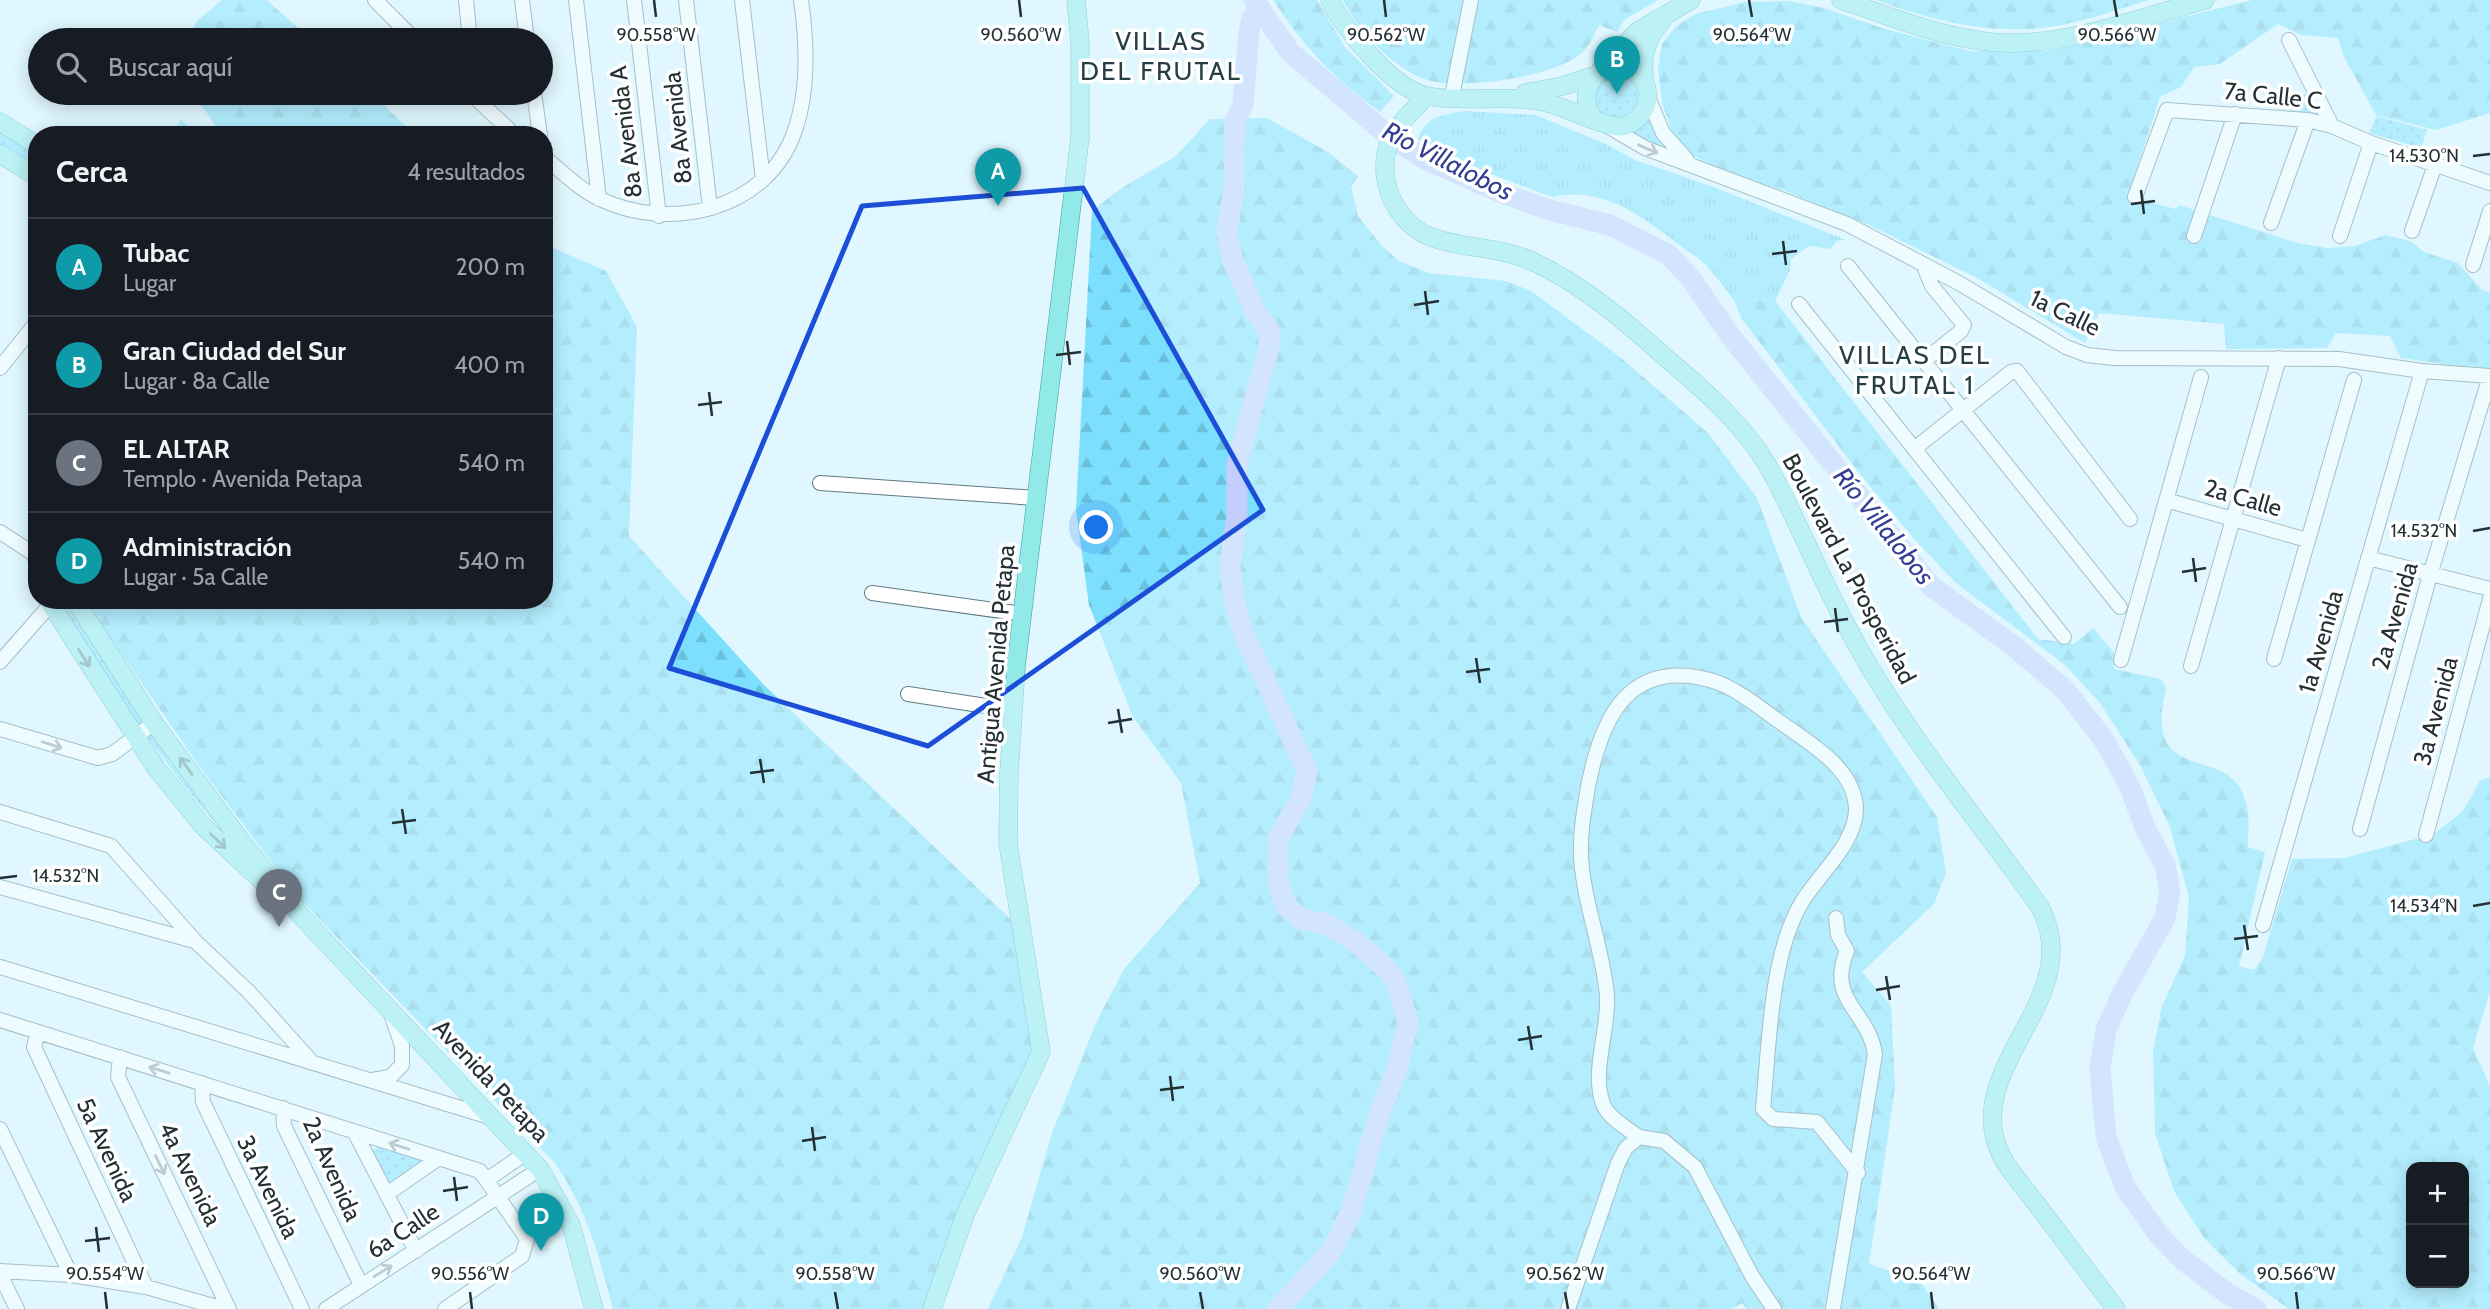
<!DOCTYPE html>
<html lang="es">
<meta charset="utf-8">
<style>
:root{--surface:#171b24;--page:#242831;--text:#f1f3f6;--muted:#9ea1a6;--line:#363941;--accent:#8c9099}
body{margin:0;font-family:Cabin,sans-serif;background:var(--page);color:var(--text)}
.controls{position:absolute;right:21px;bottom:21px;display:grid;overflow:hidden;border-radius:14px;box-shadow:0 4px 18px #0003}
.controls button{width:63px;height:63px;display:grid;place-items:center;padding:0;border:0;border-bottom:2px solid var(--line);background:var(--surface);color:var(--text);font:35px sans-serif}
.you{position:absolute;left:1097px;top:528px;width:24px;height:24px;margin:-18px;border:5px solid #fff;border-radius:50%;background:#1a73e8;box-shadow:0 0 0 10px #1a73e833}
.badge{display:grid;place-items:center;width:46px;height:46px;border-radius:50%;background:var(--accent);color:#fff;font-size:23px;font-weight:700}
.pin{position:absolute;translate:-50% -58px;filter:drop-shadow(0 2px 4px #0008)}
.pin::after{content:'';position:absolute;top:37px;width:24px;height:21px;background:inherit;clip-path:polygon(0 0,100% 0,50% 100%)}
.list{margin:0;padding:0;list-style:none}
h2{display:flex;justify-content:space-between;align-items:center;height:91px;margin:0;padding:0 28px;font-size:30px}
h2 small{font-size:23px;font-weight:400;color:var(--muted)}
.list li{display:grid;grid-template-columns:46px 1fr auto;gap:21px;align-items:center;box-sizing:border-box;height:98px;padding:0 28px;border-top:2px solid var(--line)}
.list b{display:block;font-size:26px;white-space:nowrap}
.list p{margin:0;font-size:23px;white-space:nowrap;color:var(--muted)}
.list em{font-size:23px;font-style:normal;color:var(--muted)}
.icon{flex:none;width:38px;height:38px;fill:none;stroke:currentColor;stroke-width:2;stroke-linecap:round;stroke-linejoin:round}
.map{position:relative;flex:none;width:2490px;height:1309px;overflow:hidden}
.search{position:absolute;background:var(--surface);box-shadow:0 4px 18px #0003;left:28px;top:28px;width:525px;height:77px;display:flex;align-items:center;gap:18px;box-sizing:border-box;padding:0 24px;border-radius:38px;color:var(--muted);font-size:26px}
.panel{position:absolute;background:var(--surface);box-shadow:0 4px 18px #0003;left:28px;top:126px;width:525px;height:483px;border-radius:28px}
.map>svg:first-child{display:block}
</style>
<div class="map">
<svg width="2490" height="1309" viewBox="0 0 2490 1309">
<defs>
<pattern id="grass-tufts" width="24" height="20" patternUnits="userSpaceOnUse" patternTransform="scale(1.75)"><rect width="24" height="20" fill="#7cdffd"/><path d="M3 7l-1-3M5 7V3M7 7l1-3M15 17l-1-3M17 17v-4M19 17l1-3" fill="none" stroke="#6bc0d9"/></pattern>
<pattern id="forest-firs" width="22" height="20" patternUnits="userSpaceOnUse" patternTransform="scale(1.75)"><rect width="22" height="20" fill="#7cdffd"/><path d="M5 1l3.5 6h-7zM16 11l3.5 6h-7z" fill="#6bc0d9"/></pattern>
<pattern id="park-dots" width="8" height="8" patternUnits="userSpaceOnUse" patternTransform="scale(1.75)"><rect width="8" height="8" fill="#7cdffd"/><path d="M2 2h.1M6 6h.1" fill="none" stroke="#6bc0d9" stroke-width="1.8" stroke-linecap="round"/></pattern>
<pattern id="water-rules" width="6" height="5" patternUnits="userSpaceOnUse" patternTransform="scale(1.75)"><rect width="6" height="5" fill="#c3cefc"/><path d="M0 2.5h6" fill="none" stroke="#a7b1d9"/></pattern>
</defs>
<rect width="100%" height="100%" fill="#e0f7ff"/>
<path fill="url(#grass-tufts)" d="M1465,111l71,4 72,30 27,15 76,26 135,54 -9,1 -7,8 -21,-3 -18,13 -1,11 -15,31 -41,-1c-10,-12 -19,-26 -30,-37 -8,-8 -18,-12 -26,-19 -37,-29 -77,-58 -126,-47l-124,-47 -10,-11c8,-23 25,-24 47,-28z"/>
<path fill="url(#forest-firs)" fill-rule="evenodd" d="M222,0h45l44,40h-124l10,-19z
M1273,0h44l28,47 49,49 -14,16c-48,-35 -74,-63 -107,-112z
M1343,0h315l-34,20 -7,12 -18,-7c-6,12 -10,23 -21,31 -28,21 -123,36 -156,22 -33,-14 -64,-47 -79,-78z
M1876,0h273c-29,8 -58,20 -88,25 -64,12 -125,-3 -185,-25z
M2252,0h238v113l-54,17 -60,-15 -32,-58 -6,-19 -37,-3 -23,-11 -58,40 -26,3 -13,20 -21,10 -29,90 13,6v8l32,8 3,-4 118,38 31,5 27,-2 30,-11 25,6 14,11 34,11 24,27 8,2v79l-89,-13 -11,-22 -54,-3 -9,15 -101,1 -2,-25 -125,-11 -14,30 -108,-65 -110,-54 -82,-33 -54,-17 -38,-18 -21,-24 -10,-30 -4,-34 4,-24 13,-17 20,-13 51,-12 43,-1 35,7 61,21 85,22h78z
M193,93h177l46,42h-194z
M1267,118l61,34 30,24 -7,11 7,29 24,30 17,15 30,12 77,8 25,10 89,66 88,76 49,65 44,119 136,200 9,56 -12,31 -72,68 29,34 4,82 -26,176 51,17 19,28h-192l-5,-6 -10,6h-744l34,-72 30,-104 44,-110 28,-54 76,-86 -19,-100 -48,-66 -44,-112 -13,-95 16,-299 28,-22 56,-33 34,-37z
M544,244l62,27 31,56 -8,209 135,149 260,247 12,129 -104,248h-319c-15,-56 -25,-97 -58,-146l-258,-267 -95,-126 -118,-170h460z
M1734,300l41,1 263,338 36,5 19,-16 24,28 -3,13 47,10 5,9c-25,104 65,51 80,115 4,14 2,30 2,44l17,5 -26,114 15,4 9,-13 29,-98 52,-1 90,-24 29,-23 17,-30 10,-4v214l-17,57 17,38v223h-201l-50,-36 -35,-35 -30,-47 -19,-58 -2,-82 9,-45 23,-50 4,-58 -19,-71 -30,-62 -40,-62 -36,-39 -107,-80 -41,-43 -53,-63 -121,-159zM2411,1167h53v116h-53z"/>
<path fill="url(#park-dots)" d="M1609,71l25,6 8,24 -15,19 -31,-7 -5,-23z
M2309,92l9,22 -43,-6z
M1654,114l24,39 -52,-15z
M2377,116l50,14 -6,18 -52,-15z
M0,130l37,25v18l-37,-25z
M55,600h12l170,246c-71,-73 -125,-161 -182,-246z
M380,1146l49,13 -39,26 -18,-30 2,-6z"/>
<path fill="#7cdffd" d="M181,120l18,15h-30z"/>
<path fill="url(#water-rules)" stroke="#949fc0" stroke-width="2" d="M544,514c11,20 11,41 0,62z"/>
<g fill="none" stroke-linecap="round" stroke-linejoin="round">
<path stroke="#c3cefc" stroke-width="21" d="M1254,0l36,52 101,86 36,22 65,29 54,20 64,16 59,30 22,24 39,56 201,251 85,62 50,43 38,49 26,47 15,41 20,37 5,27 -5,26 -43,76 -16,36 -6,37 6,70 19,50 33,47 25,26 45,34 28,15
M1260,9l-8,9 -3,13 -6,74 -8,16 -1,66 -7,46 6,27 22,52 14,18v16l-32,118v53l-7,46 4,37 9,32 64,139 -6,27 -23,40v43l8,25 16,14 22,3 31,18 32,28 9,12 12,41 -11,48 -19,48 -27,94 -20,40 -53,57"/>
<defs>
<path id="minor" d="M375,0l40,40
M466,0l4,40
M522,0l5,40
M576,0l23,199
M634,0l25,216
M686,0l24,208
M742,0l21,180
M2289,40l43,86
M470,93l45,42
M534,93l6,42
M1647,95l16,38 24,27
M1452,96l19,-96
M1606,125l39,23 202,76 112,59 107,64 21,8 27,3 225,1 83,12 68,5
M544,157c17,14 36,33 56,42 69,33 166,12 194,-66 15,-41 13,-91 7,-133
M2135,197l32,-87 141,10 24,6 39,17 119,40
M2271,223l37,-103
M2412,231l23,-66
M2194,236l41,-122
M2340,236l31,-93
M1923,264l9,22 32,39 -3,6 -36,29
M2473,265l17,-54
M1848,266l272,341
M1799,304l265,333
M0,368l37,-46
M1914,449l97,-77 6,-1 113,148
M820,483l216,15
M2166,500l141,40
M0,532l37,24
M2368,558l122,31
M872,593l151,21
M2274,659l80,-279
M2121,660l80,-283
M0,662l50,-57
M2191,666l88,-308
M908,694l104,16
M0,729l98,29 14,-4 42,-31
M0,812l111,34 85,96 53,50 63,70
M2360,829l70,-254 60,-199
M2426,835l64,-236
M0,887l194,54
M2263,925l159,-554
M0,967l493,151
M0,1020l480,151 47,68 -5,17 -77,53
M38,1032l-4,15 112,240
M120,1057l-2,20 111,232
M372,1080l18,-3 12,-12v-19l-11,-32
M202,1083l1,19 99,207
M283,1108l1,18 77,159
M0,1129l71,146
M354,1131l62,120
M1639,1137c-11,-8 -32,-20 -36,-33 -12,-34 6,-72 4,-108 -4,-47 -23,-91 -26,-139 -1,-24 3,-46 7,-70 13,-68 40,-129 122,-107 25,7 49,27 70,42 29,21 75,46 76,87 0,34 -37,65 -54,93 -32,52 -33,146 -39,207l10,10 44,3 41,51
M488,1179l38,-26
M387,1194l52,-36
M0,1271l71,4 75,12 78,22
M0,1274l17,35
M326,1309l214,-140
M1568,1309l50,-146 8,-15 13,-11 25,4 31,26 57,109 22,33
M1833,1309l42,-255c-6,-43 -49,-53 -28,-103l-9,-16 -2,-17"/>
<path id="major" d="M1330,0c13,29 65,90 97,96 37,7 78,-2 117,6 21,4 64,28 80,24 23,-6 31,-35 15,-51 -30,-30 -73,17 -42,46
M1841,0c49,16 98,37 150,42 71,7 146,-24 214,-42
M1601,69l37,-38 53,-31
M1645,85c-4,-26 -1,-44 17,-64
M1525,93l38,-7 30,-10
M1426,96c-12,14 -27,26 -35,43 -17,36 3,84 40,98 31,12 66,9 98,23 49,21 96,61 136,97 33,28 69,59 94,95 18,26 30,56 44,84 21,46 43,92 69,135 50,83 112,157 168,236 46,86 -66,151 -45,232 6,24 26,44 40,63 27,36 54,71 81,107
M0,122l37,23
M0,154l37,23
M37,560v1
M48,600l108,168 47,58 60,56
M75,600l79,123 87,118 61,76 238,252 31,56 23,84
M932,1309l33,-94 76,-163 -33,-209 1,-69 7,-108 64,-529v-95l-4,-42"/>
</defs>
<use href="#minor" stroke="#617b83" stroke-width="16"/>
<use href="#major" stroke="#3c9e9f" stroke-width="19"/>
<use href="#minor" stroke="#fff" stroke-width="14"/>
<use href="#major" stroke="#91e9e8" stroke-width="18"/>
</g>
<defs><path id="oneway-shaft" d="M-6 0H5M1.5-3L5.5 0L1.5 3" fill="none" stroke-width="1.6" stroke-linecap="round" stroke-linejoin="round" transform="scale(1.75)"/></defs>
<g stroke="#92989a">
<use href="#oneway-shaft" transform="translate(1648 149) rotate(23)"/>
<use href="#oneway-shaft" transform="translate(52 745) rotate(18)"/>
<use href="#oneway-shaft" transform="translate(159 1070) rotate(-163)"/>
<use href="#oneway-shaft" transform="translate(399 1146) rotate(-162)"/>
<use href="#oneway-shaft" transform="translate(160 1165) rotate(64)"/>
<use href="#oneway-shaft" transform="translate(383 1271) rotate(-32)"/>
</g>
<g stroke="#5b8c8e">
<use href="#oneway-shaft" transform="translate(84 658) rotate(58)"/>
<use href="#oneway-shaft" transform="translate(186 766) rotate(-126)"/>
<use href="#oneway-shaft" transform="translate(218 841) rotate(44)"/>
</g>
<path d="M0 0H2490V1309H0ZM1083,188l180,322 -335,236 -259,-78 193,-462z" fill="#e0f7ff" fill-opacity=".55" fill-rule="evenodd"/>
<path fill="none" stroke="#1d4ed8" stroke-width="5" stroke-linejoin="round" d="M1083,188l180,322 -335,236 -259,-78 193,-462z"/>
<path fill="none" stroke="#253034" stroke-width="2.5" d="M654,0l2,17M1019,0l2,17M1384,0l2,17M1749,0l3,17M2114,0l3,17M2473,156l17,-2M2141,190l3,24M2131,204l24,-3M1783,241l3,24M1772,254l25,-3M1425,291l3,24M1414,305l25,-4M1067,341l3,24M1056,355l25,-3M709,392l3,24M698,405l24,-3M2473,531l17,-3M2193,558l3,24M2182,572l24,-4M1835,608l3,24M1824,622l24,-3M1476,658l4,25M1466,672l24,-3M1118,709l4,24M1108,723l24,-4M760,759l4,24M750,773l24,-3M402,809l4,25M392,823l24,-3M0,878l17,-2M2473,906l17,-3M2244,925l4,25M2234,939l24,-3M1886,976l4,24M1876,990l24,-4M1528,1026l4,24M1518,1040l24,-4M1170,1076l3,25M1160,1090l24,-3M812,1127l3,24M802,1141l24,-4M454,1177l3,24M443,1191l25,-4M96,1227l3,25M85,1241l25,-3M105,1292l2,17M470,1292l2,17M835,1292l3,17M1200,1292l3,17M1565,1292l3,17M1931,1292l2,17M2296,1292l2,17"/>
<g text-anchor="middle" stroke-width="7" stroke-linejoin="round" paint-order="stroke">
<g font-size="24" fill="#253034" stroke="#fff">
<text transform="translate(2273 96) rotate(6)" y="8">7a Calle C</text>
<text transform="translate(678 128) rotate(-96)" y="8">8a Avenida</text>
<text transform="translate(626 132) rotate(-97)" y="8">8a Avenida A</text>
<text transform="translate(2065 313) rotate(26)" y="8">1a Calle</text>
<text transform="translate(2243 498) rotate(16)" y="8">2a Calle</text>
<text transform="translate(1849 569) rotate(62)" y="8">Boulevard La Prosperidad</text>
<text transform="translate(2395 616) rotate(-74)" y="8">2a Avenida</text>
<text transform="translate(2321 642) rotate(-74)" y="8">1a Avenida</text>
<text transform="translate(996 664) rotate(-85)" y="8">Antigua Avenida Petapa</text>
<text transform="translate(2436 711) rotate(-75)" y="8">3a Avenida</text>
<text transform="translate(491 1081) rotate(47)" y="8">Avenida Petapa</text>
<text transform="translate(107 1150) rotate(65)" y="8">5a Avenida</text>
<text transform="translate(332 1169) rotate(66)" y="8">2a Avenida</text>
<text transform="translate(190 1174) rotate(64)" y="8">4a Avenida</text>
<text transform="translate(268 1187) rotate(64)" y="8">3a Avenida</text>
<text transform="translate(403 1231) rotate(-33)" y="8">6a Calle</text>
</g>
<g font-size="26" letter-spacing="2" fill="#263e46" stroke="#fff">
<text x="1161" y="50">VILLAS<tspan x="1161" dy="30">DEL FRUTAL</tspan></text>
<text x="1915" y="364">VILLAS DEL<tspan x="1915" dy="30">FRUTAL 1</tspan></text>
</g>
<g font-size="26" font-style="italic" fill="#343e92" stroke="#fff">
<text transform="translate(1448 161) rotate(27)" y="9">Río Villalobos</text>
<text transform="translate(1884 526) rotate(51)" y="9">Río Villalobos</text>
</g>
</g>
<g font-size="18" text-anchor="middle" fill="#253034" stroke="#fff" stroke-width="7" stroke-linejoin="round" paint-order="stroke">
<text x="656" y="41">90.558°W</text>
<text x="1021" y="41">90.560°W</text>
<text x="1386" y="41">90.562°W</text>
<text x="1752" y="41">90.564°W</text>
<text x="2117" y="41">90.566°W</text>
<text x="2424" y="162">14.530°N</text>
<text x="2424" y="537">14.532°N</text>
<text x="66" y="882">14.532°N</text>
<text x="2424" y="912">14.534°N</text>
<text x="105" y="1280">90.554°W</text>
<text x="470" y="1280">90.556°W</text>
<text x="835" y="1280">90.558°W</text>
<text x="1200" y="1280">90.560°W</text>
<text x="1565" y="1280">90.562°W</text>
<text x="1931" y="1280">90.564°W</text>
<text x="2296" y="1280">90.566°W</text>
</g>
</svg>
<div class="controls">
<button>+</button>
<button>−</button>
</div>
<div class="you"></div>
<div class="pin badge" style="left:998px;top:206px;background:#0f9aa8">A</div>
<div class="pin badge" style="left:1617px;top:94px;background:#0f9aa8">B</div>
<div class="pin badge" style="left:279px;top:927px;background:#6b7280">C</div>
<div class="pin badge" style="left:541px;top:1251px;background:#0f9aa8">D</div>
<div class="search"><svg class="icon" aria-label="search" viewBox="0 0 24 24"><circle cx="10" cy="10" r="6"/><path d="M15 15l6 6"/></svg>Buscar aquí</div>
<section class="panel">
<h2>Cerca<small>4 resultados</small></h2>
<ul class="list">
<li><span class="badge" style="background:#0f9aa8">A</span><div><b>Tubac</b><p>Lugar</p></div><em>200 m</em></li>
<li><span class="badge" style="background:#0f9aa8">B</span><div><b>Gran Ciudad del Sur</b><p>Lugar · 8a Calle</p></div><em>400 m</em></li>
<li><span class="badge" style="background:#6b7280">C</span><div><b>EL ALTAR</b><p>Templo · Avenida Petapa</p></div><em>540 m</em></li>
<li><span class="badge" style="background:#0f9aa8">D</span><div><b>Administración</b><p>Lugar · 5a Calle</p></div><em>540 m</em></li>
</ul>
</section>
</div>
